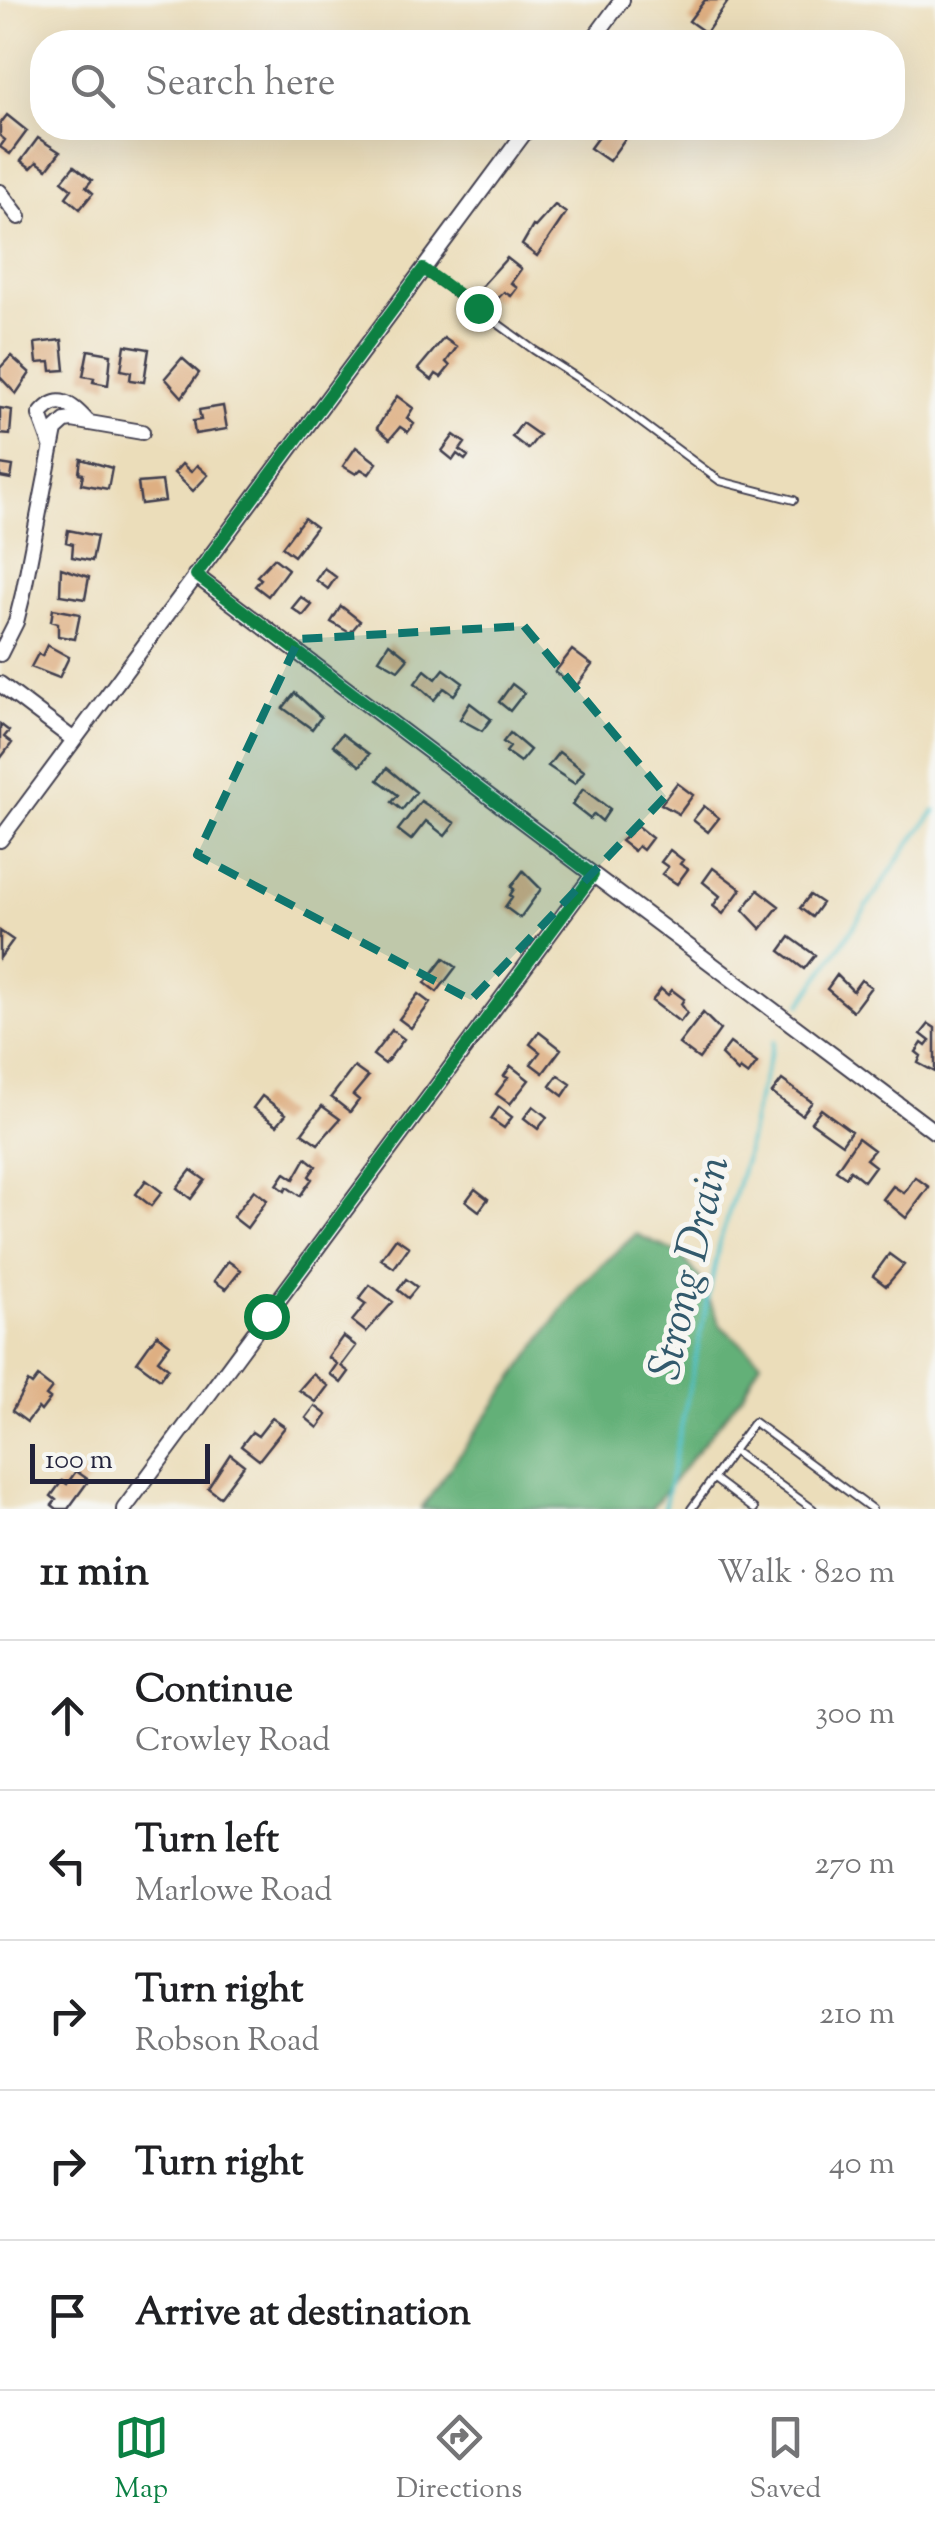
<!DOCTYPE html>
<meta charset="utf-8">
<style>
:root{--surface:#fff;--page:#f6f6f6;--text:#202124;--muted:#757577;--line:#e0e0e0;--accent:#0b8043}
body{margin:0;font-family:"Sorts Mill Goudy",serif;background:var(--page);color:var(--text)}
.scale{position:absolute;left:30px;bottom:25px;width:180px;box-sizing:border-box;padding-left:10px;border:5px solid #22223b;border-top:0;font-size:28px;line-height:35px;white-space:nowrap;color:#22223b;-webkit-text-stroke:8px #f6f6f2;paint-order:stroke}
.stop{position:absolute;width:30px;height:30px;margin:-22px;border:8px solid #0b8043;border-radius:50%;background:#fff}
.stop.end{background:#0b8043;border-color:#fff;box-shadow:0 2px 10px #0008}
.list{margin:0;padding:0;list-style:none}
h2{display:flex;justify-content:space-between;align-items:center;height:130px;margin:0;padding:0 40px;font-size:42px}
h2 small{font-size:32px;font-weight:400;color:var(--muted)}
.list li{display:grid;grid-template-columns:65px 1fr auto;gap:30px;align-items:center;box-sizing:border-box;height:150px;padding:0 40px;border-top:2px solid var(--line)}
.list b{display:block;font-size:38px;white-space:nowrap}
.list p{margin:0;font-size:32px;white-space:nowrap;color:var(--muted)}
.list em{font-size:32px;font-style:normal;color:var(--muted)}
.icon{flex:none;width:55px;height:55px;fill:none;stroke:currentColor;stroke-width:2;stroke-linecap:round;stroke-linejoin:round}
.map{position:relative;flex:none;width:935px;height:1509px;overflow:hidden}
.search{position:absolute;background:var(--surface);box-shadow:0 10px 40px #0002;left:30px;right:30px;top:30px;height:110px;display:flex;align-items:center;gap:25px;box-sizing:border-box;padding:0 35px;border-radius:40px;color:var(--muted);font-size:38px}
.sheet{height:880px;background:var(--surface)}
nav{display:flex;justify-content:space-around;align-items:center;box-sizing:border-box;height:140px;border-top:2px solid var(--line);background:var(--surface);font-size:28px;color:var(--muted)}
nav a{display:grid;justify-items:center;gap:5px}
nav .on{color:var(--accent)}
.map>svg:first-child{display:block}
</style>
<div class="map">
<svg width="935" height="1509" viewBox="0 0 935 1509">
<rect width="100%" height="100%" fill="#f6f6f2"/>
<filter id="ink" filterUnits="userSpaceOnUse"><feTurbulence type="fractalNoise" baseFrequency=".01" numOctaves="2"/><feDisplacementMap in="SourceGraphic" scale="20" xChannelSelector="R" yChannelSelector="G"/><feConvolveMatrix kernelMatrix="1 2 1 2 8 2 1 2 1" color-interpolation-filters="sRGB"/></filter>
<filter id="wash" filterUnits="userSpaceOnUse"><feTurbulence type="fractalNoise" baseFrequency=".0048" numOctaves="4" result="noise"/><feDisplacementMap in="SourceGraphic" scale="40" xChannelSelector="R" yChannelSelector="G"/><feGaussianBlur stdDeviation="2.25" result="paint"/><feColorMatrix in="noise" values="0 0 0 0 0 0 0 0 0 0 0 0 0 0 0 0 0 1.4 0 .05"/><feComposite in="paint" operator="in"/></filter>
<g filter="url(#wash)">
<rect width="100%" height="100%" fill="#ebddba"/>
<path fill="#64b078" stroke="#43695a" stroke-width="2.5" d="M636,1234l44,20 19,23 22,49 40,35 -19,34 -91,114h-230l158,-223z"/>
<g fill="none" stroke-linecap="round" stroke-linejoin="round">
<path stroke="#51c0c6" stroke-width="4" d="M801,1004l106,-157 28,-36
M664,1509l56,-268 25,-81 11,-55 18,-64"/>
</g>
<g id="blocks">
<path fill="#deaf82" d="M705,0h24l-23,33 -17,-12z
M7,115l20,16 -17,23 -10,-7 5,-7 -5,-4v-12z
M611,128l21,1 -23,32 -19,-13 11,-15 5,3z
M38,138l22,14 -13,17 -10,-7 -6,6 -10,-7z
M74,166l18,14 -6,7 7,6 -13,16 -14,-12 6,-8 -10,-8z
M555,205l11,8 -29,43 -15,-11 11,-19 2,1z
M507,258l14,11 -10,14 6,5 -6,8 -7,-4 -9,9 -16,-12z
M444,338l13,9 -11,15 4,4 -9,11 -5,-3 -4,6 -14,-11z
M62,340l3,30 -14,1 -1,-9 -13,1 -2,-20z
M125,345l24,4 -5,33 -14,-2 1,-8 -10,-2z
M88,350l23,4 -3,31 -15,-3 1,-4 -11,-2z
M11,356l19,17 -14,21 -16,-17v-9z
M182,358l17,15 -17,24 -17,-19z
M397,396l16,12 -6,10 7,6 -6,8 -8,-5 -10,12 -13,-11z
M223,406l4,23 -32,5 -2,-13 8,-1 -2,-10z
M0,408l12,2 -2,25 -10,-1z
M522,423l17,12 -11,14 -16,-12z
M454,435l11,8 -5,7 8,6 -3,4 -8,-6 -4,6 -11,-9z
M356,447l21,16 -8,11 -8,-5 -5,5 -13,-8z
M81,459l31,9 -4,21 -27,-5 2,-10 -4,-1z
M0,464l13,2 -2,13 -11,-2z
M182,464l9,8 6,-7 11,10 -15,16 -19,-18z
M162,481l3,20 -24,3 -3,-21z
M304,518l12,9 -22,29 -12,-9z
M68,530l29,6 -5,25 -20,-4 1,-13 -7,-2z
M274,558l14,11 -20,27 -13,-10 6,-7 -4,-3z
M61,568l28,9 -4,22 -25,-4z
M324,568l12,9 -8,12 -12,-9z
M301,597l11,8 -9,11 -11,-8z
M341,606l19,15 -10,12 -19,-11z
M53,609l27,5 -5,25 -17,-3v-13l-7,-2z
M389,643l19,15 -10,12 -19,-11z
M47,645l22,12 -10,21 -28,-11 7,-13 4,2z
M572,650l20,15 -17,23 -20,-16z
M444,669l19,14 -9,12 -10,-7 -10,12 -19,-17 10,-13 11,9z
M512,684l12,9 -14,18 -11,-9z
M295,693l26,24 -9,12 -29,-21z
M470,703l21,16 -9,12 -22,-12z
M0,724l9,7 -5,6 8,6 -12,16z
M510,733l20,17 -10,12 -14,-10 4,-5 -7,-5z
M342,734l27,20 -9,12 -27,-21z
M559,752l25,19 -9,13 -27,-18z
M387,768l29,24 -14,18 -10,-8 6,-7 -20,-15z
M677,783l16,12 -14,19 -18,-10z
M583,789l27,20 -8,12 -8,-7 -4,5 -18,-14z
M421,801l34,22 -10,13 -19,-15 -15,19 -13,-10z
M704,806l15,12 -11,14 -15,-12z
M637,826l15,12 -9,12 -5,-4 -4,5 -13,-10z
M670,850l13,10 -3,4 8,5 -11,15 -15,-10 6,-7 -7,-5z
M713,868l28,21 -18,25 -10,-8 7,-10 -17,-14z
M523,871l18,18 -21,29 -15,-11 7,-10 -2,-2 4,-6 -3,-2z
M758,890l21,16 -18,23 -18,-19z
M810,895l12,8 -10,14 -12,-9z
M0,931l13,9 -13,18z
M790,937l25,18 -11,14 -24,-18z
M444,958l12,9 -19,25 -12,-9z
M837,975l16,16 8,-11 10,7 -18,24 -26,-22z
M661,989l7,6 4,-5 12,9 -3,5 6,9 -7,9 -28,-21z
M418,994l12,9 -19,25 -12,-9z
M703,1013l17,17 -21,29 -20,-15z
M929,1024l6,4v44l-17,-9 3,-7 -5,-4 6,-9 4,3 4,-5 -9,-7z
M392,1030l12,9 -19,25 -12,-9z
M539,1032l22,17 -18,24 -12,-9 9,-12 -10,-8z
M730,1043l27,20 -9,12 -8,-6 -2,3 -17,-17z
M511,1066l18,14 -19,24 -14,-10 12,-16 -4,-2z
M354,1067l14,10 -15,18 6,5 -9,12 -19,-15z
M558,1075l13,9 -8,12 -13,-10z
M782,1080l30,22 -10,13 -30,-22z
M262,1096l24,18 -9,11 -24,-17z
M322,1106l18,13 -22,25 -16,-11z
M533,1106l14,11 -9,12 -14,-11z
M499,1107l13,10 -8,11 -13,-9z
M821,1109l30,22 -9,13 -31,-22z
M858,1138l16,12 -8,9 9,7 -11,15 -14,-11 -4,7 -10,-7z
M306,1158l10,8 -7,10 3,3 -12,17 -13,-9 -2,4 -8,-6 8,-12 9,6z
M191,1170l14,10 -14,19 -14,-11z
M915,1177l14,10 -23,31 -23,-19 10,-13 11,7z
M146,1180l16,12 -11,14 -15,-12z
M475,1189l13,10 -9,12 -13,-10z
M254,1190l13,10 -20,28 -14,-11z
M396,1238l13,9 -15,21 -13,-9z
M889,1254l15,11 -18,21 -13,-10z
M228,1261l13,9 -15,19 -12,-8z
M406,1279l11,8 -9,11 -10,-8z
M370,1285l23,17 -27,30 -14,-11 14,-17 -7,-5z
M157,1334l13,10 -12,16 10,8 -8,11 -23,-17z
M343,1336l13,10 -15,20 8,6 -8,11 -11,-9 7,-10 -9,-7z
M313,1374l15,12 -12,16 -17,-12z
M38,1377l14,11 -6,8 4,3 -9,12 -3,-3 -11,14 -15,-11 16,-29 4,3z
M315,1406l12,9 -9,13 -12,-10z
M272,1418l13,9 -26,33 -18,-14 11,-14 6,4z
M230,1454l14,11 -24,32 -12,-9z
M76,1471l13,9 -21,29h-11l-5,-4 4,-5 -5,-4 11,-15 5,3z"/>
</g>
</g>
<g filter="url(#ink)">
<use href="#blocks" fill-opacity="0" stroke="#403e4e" stroke-width="2.5"/>
<g fill="none" stroke-linecap="round" stroke-linejoin="round">
<defs>
<path id="lane" d="M424,270l110,80 70,45 116,86 74,19
M733,1451l80,58
M713,1478l41,31
M691,1509l63,-87 118,87"/>
<path id="street" d="M591,42l31,-42
M0,192l19,25
M51,445l-11,-30c18,-23 31,-11 47,6
M195,575l740,557
M0,654l16,-32 7,-28 32,-164 10,-9 7,-1 70,12
M0,684l74,56
M0,840l528,-712
M124,1509l469,-634"/>
</defs>
<use href="#lane" stroke="#403e4e" stroke-width="10"/>
<use href="#street" stroke="#403e4e" stroke-width="18"/>
<use href="#lane" stroke="#fff" stroke-width="6"/>
<use href="#street" stroke="#fff" stroke-width="14"/>
</g>
</g>
<g fill="none" stroke-linecap="round" stroke-linejoin="round" filter="url(#ink)">
<path stroke="#0b8043" stroke-width="12" d="M266,1316l327,-441 -397,-300 227,-306 55,39"/>
</g>
<path fill="#0f766e" fill-opacity="0.2" stroke="#0f766e" stroke-width="8" stroke-dasharray="20 12" stroke-linejoin="round" d="M524,626l142,170 -195,204 -274,-145 102,-216z"/>
<g text-anchor="middle" stroke-width="10" stroke-linejoin="round" paint-order="stroke">
<g font-size="45" font-style="italic" fill="#32596c" stroke="#f6f6f2">
<text transform="translate(687 1267) rotate(-77)" y="16">Strong Drain</text>
</g>
</g>
</svg>
<div class="scale">100 m</div>
<div class="stop" style="left:266px;top:1316px"></div>
<div class="stop end" style="left:478px;top:308px"></div>
<div class="search"><svg class="icon" aria-label="search" viewBox="0 0 24 24"><circle cx="10" cy="10" r="6"/><path d="M15 15l6 6"/></svg>Search here</div>
</div>
<section class="sheet">
<h2>11 min<small>Walk · 820 m</small></h2>
<ul class="list">
<li><svg class="icon" aria-label="ahead" viewBox="0 0 24 24"><path d="M12 20V5M6 11l6-6 6 6"/></svg><div><b>Continue</b><p>Crowley Road</p></div><em>300 m</em></li>
<li><svg class="icon" aria-label="left" viewBox="0 0 24 24"><path d="M17 20v-9H6M10 6l-5 5 5 5"/></svg><div><b>Turn left</b><p>Marlowe Road</p></div><em>270 m</em></li>
<li><svg class="icon" aria-label="right" viewBox="0 0 24 24"><path d="M7 20v-9h11M14 6l5 5-5 5"/></svg><div><b>Turn right</b><p>Robson Road</p></div><em>210 m</em></li>
<li><svg class="icon" aria-label="right" viewBox="0 0 24 24"><path d="M7 20v-9h11M14 6l5 5-5 5"/></svg><div><b>Turn right</b></div><em>40 m</em></li>
<li><svg class="icon" aria-label="arrive" viewBox="0 0 24 24"><path d="M6 21V4h12l-3 4 3 4H6"/></svg><div><b>Arrive at destination</b></div></li>
</ul>
</section>
<nav>
<a class="on"><svg class="icon" aria-label="map" viewBox="0 0 24 24"><path d="M3 6l6-2 6 2 6-2v14l-6 2-6-2-6 2zM9 4v14M15 6v14"/></svg>Map</a>
<a><svg class="icon" aria-label="directions" viewBox="0 0 24 24"><path d="M12 3l9 9-9 9-9-9zM9 14v-3h6M13 9l2 2-2 2"/></svg>Directions</a>
<a><svg class="icon" aria-label="saved" viewBox="0 0 24 24"><path d="M7 4h10v16l-5-4-5 4z"/></svg>Saved</a>
</nav>
